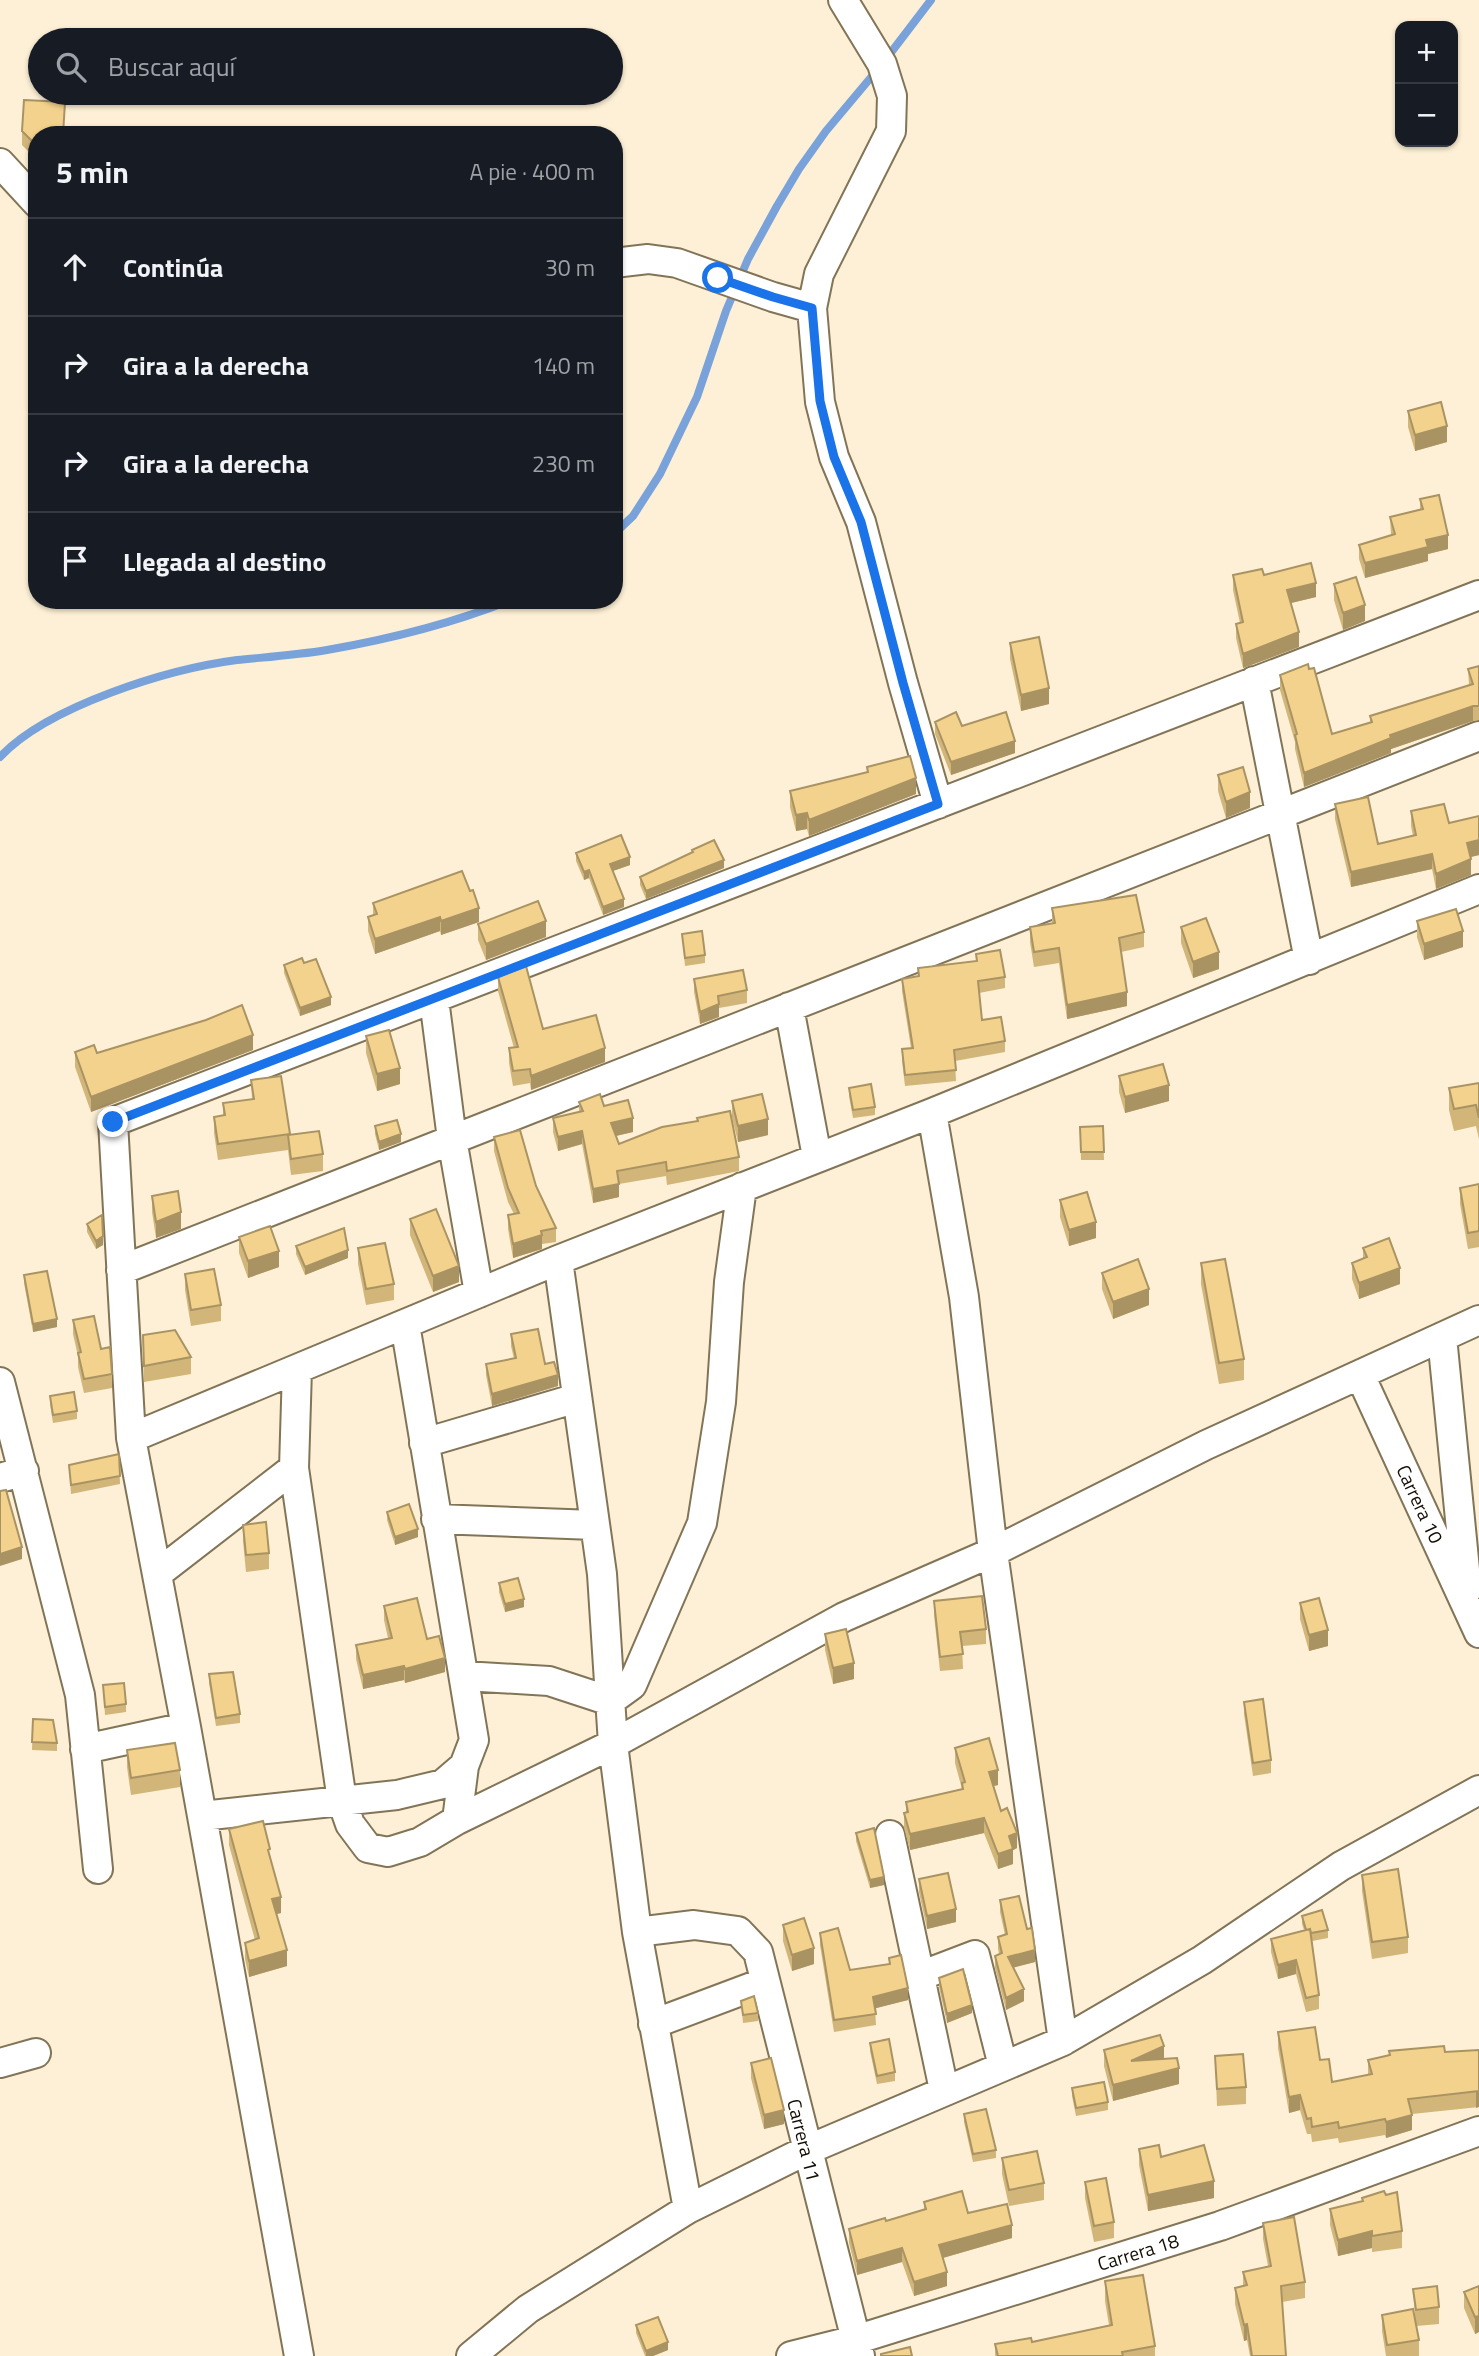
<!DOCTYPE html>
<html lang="es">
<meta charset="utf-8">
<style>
:root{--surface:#171b24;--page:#242831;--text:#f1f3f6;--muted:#9ea1a6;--line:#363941}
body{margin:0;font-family:"Titillium Web",sans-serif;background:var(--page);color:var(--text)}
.controls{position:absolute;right:21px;top:21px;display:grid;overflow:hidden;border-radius:14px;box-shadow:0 2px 5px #0004}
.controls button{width:63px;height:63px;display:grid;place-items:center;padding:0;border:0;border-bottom:2px solid var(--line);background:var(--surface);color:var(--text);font:35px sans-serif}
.stop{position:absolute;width:21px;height:21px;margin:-16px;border:5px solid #1a73e8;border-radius:50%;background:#fff}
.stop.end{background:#1a73e8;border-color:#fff;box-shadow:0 2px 7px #0008}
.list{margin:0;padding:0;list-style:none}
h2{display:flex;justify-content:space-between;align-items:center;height:91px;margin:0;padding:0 28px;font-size:30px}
h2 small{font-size:23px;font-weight:400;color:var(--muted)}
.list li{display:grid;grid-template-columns:46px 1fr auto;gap:21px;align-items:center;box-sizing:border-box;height:98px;padding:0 28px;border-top:2px solid var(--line)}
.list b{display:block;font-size:26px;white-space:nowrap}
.list em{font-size:23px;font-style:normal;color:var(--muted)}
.icon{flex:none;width:38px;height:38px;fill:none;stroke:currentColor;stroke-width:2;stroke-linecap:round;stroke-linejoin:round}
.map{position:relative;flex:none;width:1479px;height:2356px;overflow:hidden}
.search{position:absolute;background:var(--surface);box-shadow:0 2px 5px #0004;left:28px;top:28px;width:595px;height:77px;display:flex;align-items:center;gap:18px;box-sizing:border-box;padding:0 24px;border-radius:38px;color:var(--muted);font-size:26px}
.panel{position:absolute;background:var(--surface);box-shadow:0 2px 5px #0004;left:28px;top:126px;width:595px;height:483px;border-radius:28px}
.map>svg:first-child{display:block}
</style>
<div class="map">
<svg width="1479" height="2356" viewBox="0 0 1479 2356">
<rect width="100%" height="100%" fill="#fdf0d6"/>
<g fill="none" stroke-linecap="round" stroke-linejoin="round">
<path stroke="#7aa2da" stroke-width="8" d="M886,59l45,-59
M614,534l19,-18 27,-42 37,-77 29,-86 22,-52 29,-53 22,-37 27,-38 52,-62
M0,757c48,-51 168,-88 237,-97 30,-3 60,-5 90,-10 63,-11 124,-26 184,-50"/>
<defs>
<path id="minor" d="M843,0l39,64 10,32 -1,35 -72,143 -7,34 8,94 14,55 27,65 42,161 35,121
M0,163l37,40
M614,263l34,-4 29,4 96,34 39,11
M1254,681l55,279
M434,999l18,140 27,154
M789,1007l28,150
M932,1113l32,184 29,255 70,489
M558,1260l44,314 11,170 24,188 51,277
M121,1270l1358,-534
M405,1324l69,416 -10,26 -7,54
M1442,1337l25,253
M297,1369l-3,99 48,333 8,23 18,24 20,4 32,-10 37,-22 156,-76 231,-127 149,-65 213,-107 273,-125
M1360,1375l119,258
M0,1382l80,313 18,174
M131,1438l427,-178 374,-147 547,-224
M424,1443l153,-45
M0,1478l24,-7
M436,1519l158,6
M157,1574l137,-106
M464,1676l85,5 61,20 22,-16 70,-162 19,-121 8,-120 13,-95
M85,1749l101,-22
M202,1816l195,-21 46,-11 21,-18
M890,1835l54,255
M637,1932l57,-7 44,6 20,21 102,404
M920,1976l55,-21 28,111
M653,2024l112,-42
M0,2063l36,-10
M299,2356l-113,-629 -55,-289 -18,-316 1366,-527
M471,2356l57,-47 160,-100 119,-59 256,-109 139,-81 139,-94 138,-76
M791,2356l64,-16 365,-114 259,-95"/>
</defs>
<use href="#minor" stroke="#827457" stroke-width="32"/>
<use href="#minor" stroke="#fff" stroke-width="28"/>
</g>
<path fill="#d1b579" d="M65,116l-28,19v25l-15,-15v-14z
M1408,411l39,31 -32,9 -7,-24z
M1420,499l28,50 -20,5v7l-63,17 -6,-19v-14l32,-10 -1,-18 30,-8z
M1233,575h31l52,22 -25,6 8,44 -56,21 -7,-30v-14l4,-1 -7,-33z
M1334,584l31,37 -22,9 -9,-30z
M1010,643l39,61 -28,7 -11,-52z
M1479,666v54l-6,1 -82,28v4l-87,34 -9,-38v-7l-15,-52v-15l52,59 38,-12v-6l99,-31 -1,-16z
M935,722l80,31 -64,22 -16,-41z
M867,767l49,27 -107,42 -2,-7 -11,2 -6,-24v-16l77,-19z
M1218,775l32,33 -24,10 -8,-27z
M1335,804l43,40 35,-8 -2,-10v-15l38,12 30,32 -9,2 1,18 -35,14 -4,-20 -81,18 -16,-68z
M692,850l32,18 -78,31 -6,-14v-8l52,-24z
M576,853l54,12 -17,6 11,36 -21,8 -14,-37 -5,2 -8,-19z
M470,891l9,31 -38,13 -1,-4 -65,23 -7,-23v-14l5,-2v-12z
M1052,908l92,24v15l-23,5 6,54 -60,13 -8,-56 -25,4 -4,-25v-15l22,-4z
M1417,921l46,26 -39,13 -7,-23z
M478,924l68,13 -60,23 -8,-20z
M1181,927l38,42 -26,9 -12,-35z
M682,934l23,21v8l-20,3z
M976,954l29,23v11l-26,5 3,27 23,21v11l-50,9 1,20 -51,5 -3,-25v-12l9,-1 -9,-57v-12l16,-2v-9l58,-7z
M304,963l27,42 -31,11 -16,-43v-8z
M498,977l45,52 62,33 -74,28 -1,-7 -17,3 -4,-23v-15h5l-16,-57z
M694,979l53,11v13l-28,5v9l-19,7 -6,-32z
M206,1020l47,30 -162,62 -16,-45v-15l22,1z
M366,1036l34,48 -23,7 -11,-38z
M1119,1076l50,25 -44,12 -6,-21z
M251,1080l39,55 33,19v17l-32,4 -3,-25 -70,10 -4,-27v-16l9,-2v-12l29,-4z
M1479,1083v56l-3,-13 -22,5 -5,-21v-22z
M849,1088l26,19v8l-22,3 -4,-22z
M732,1101l36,34 -30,7 -6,-25z
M579,1102l25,4 29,26 -17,4 3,8 78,-23v-3l42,39v14l-72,14 -1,-9 -47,8v13l-26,6 -11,-59 -24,7 -5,-19v-14l26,-6z
M375,1126l26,16 -22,8 -4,-16z
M1103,1126l1,34h-23l-1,-33z
M494,1137l42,49 20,42v14l-14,2v5l-29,9 -5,-29v-14l6,-1 -6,-12 -14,-51z
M1479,1184v63l-11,2 -8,-45v-16z
M152,1196l29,33 -25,9 -4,-26z
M1060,1200l36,38 -27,8 -9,-29z
M410,1219l49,63 -26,10 -23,-57z
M87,1224l16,21 -7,4 -9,-17z
M239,1237l40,30 -31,11 -9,-25z
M296,1246l52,12 -43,17 -9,-21z
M358,1248l36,36v16l-28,5 -8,-41z
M1363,1248l37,36 -41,15 -7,-20v-16l11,-4z
M1201,1263l43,96v21l-25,4 -18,-100z
M1102,1273l47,32 -36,14 -11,-30z
M185,1274l36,31v16l-30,5 -6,-36z
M24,1275l33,52 -24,5 -9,-49z
M73,1320l28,29 11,25v14l-28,5 -6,-26v-11l-5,-22z
M511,1334l34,30 13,22 -66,20 -6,-31v-11l28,-5 -3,-13z
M143,1335l48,22v17l-47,8z
M50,1396l27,15v8l-24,4 -3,-19z
M119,1454l1,30 -49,10 -2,-29z
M387,1512l31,25 -23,8 -8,-25z
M243,1525l26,28v16l-23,3 -3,-31z
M499,1583l25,24 -19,5 -6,-20z
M934,1601l52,28v15l-24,2 1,23 -23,2 -6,-56z
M1300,1603l28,43 -19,5 -9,-32z
M384,1606l43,33 18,33 -40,11 -1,-3 -41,9 -7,-30v-14l32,-7 -4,-18z
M825,1634l29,45 -21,5 -8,-34z
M209,1674l31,40v9l-24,3 -7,-43z
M103,1685l23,19v8l-21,3z
M1244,1702l27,58v13l-18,3 -9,-62z
M33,1719l24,24v8l-25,-1z
M955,1748l43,37 -4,1 7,25 16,37 -4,2v14l-15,5 -14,-36 -74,17 -6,-22v-15l2,-1v-10l56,-13 -7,-26z
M127,1750l53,20v17l-49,8 -4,-28z
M229,1829l41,27 11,57 -4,1 10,52 -38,11 -4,-18v-16l10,-3 -26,-95z
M856,1833l28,52 -14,3 -14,-47z
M1362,1875l46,62v16l-36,6 -10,-68z
M919,1879l37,43 -29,7 -8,-37z
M1000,1900l35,62 -22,5 11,34 -18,9 -11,-42v-12l4,-2 -1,-5v-12l7,-2 -5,-23z
M1302,1916l26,14v8l-16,3 7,54v14l-13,3 -10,-38 -18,5 -7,-27v-13l33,-9 -2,-6z
M783,1925l31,39 -22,7 -9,-30z
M820,1933l30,37 39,-6v-6l19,42 -33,8 1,17 -42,7 -14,-87z
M939,1978l33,35 -25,10 -8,-36z
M741,2001l17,12v8l-15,2z
M1278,2032l42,28 12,22 36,-7v-15l21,-5v-4l56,1 34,-2v57l-67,7v16l-26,8 -1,-3 -46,8 -1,-5 -26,4 -1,-8h-4l-7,-24 -11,3 -11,-65z
M870,2043l25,29v9l-18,3 -7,-33z
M1104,2050l60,9 15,25 -66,17 -9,-35z
M1215,2056l31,31v17l-29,2z
M751,2063l33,61 -20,5 -13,-51z
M1072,2088l36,14v8l-32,6 -4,-20z
M964,2114l32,36v8l-23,4 -9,-40z
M1139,2149l75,49 -66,13 -9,-46z
M1002,2158l42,25v17l-35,6 -7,-32z
M1085,2182l29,40v16l-20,4 -9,-44z
M1362,2198l40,33v17l-30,4v-4l-34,8 -8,-31v-16l32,-8z
M924,2202l44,11 44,25 -69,20 4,28 -33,10 -12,-34 -45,13 -8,-32v-14l37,-8 38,-11z
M1263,2223l42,59v16l-23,4 4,54h-36l-3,-16 -3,1 -9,-37v-16l8,-2v-14l25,-6 -5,-27z
M1105,2281l50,65v10h-160v-12l37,-2 77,-17 -4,-24z
M1479,2286v46l-4,2 -11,-26v-16z
M1413,2289l26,18v17l-23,2 3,14v16h-33l-4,-25v-16l33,3z
M636,2325l32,25 -15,6h-8l-9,-23z"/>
<path fill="#aa9363" d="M1447,426v16l-32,9v-16z
M1448,535v14l-20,5v7l-63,17v-15l61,-23z
M1316,583v14l-29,7v-14z
M1365,605v16l-22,9v-17z
M1299,632v15l-56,21v-14z
M1049,688v16l-28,7v-16z
M1473,706v15l-82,28v4l-87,34v-14l86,-38z
M1015,741v12l-64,22v-13z
M916,778v16l-107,42v-16z
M1250,792v16l-24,10v-16z
M807,813v16l-11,2v-16z
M1479,840v15l-12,3v-15z
M1432,854v15l-81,18v-15z
M630,857v8l-20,7v-8z
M1471,859v16l-35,14v-15z
M724,860v8l-78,31v-8z
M589,870v8l-5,2v-8z
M624,899v8l-21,8v-8z
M479,908v14l-38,13v-14z
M440,917v14l-65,23v-15z
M546,921v16l-60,23v-16z
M1463,931v16l-39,13v-16z
M1219,952v17l-26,9v-16z
M1127,992v14l-60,13v-14z
M331,997v8l-31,11v-8z
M719,1004v13l-19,7v-12z
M253,1035v15l-162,62v-15z
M605,1048v14l-74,28v-14z
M400,1068v16l-23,7v-17z
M1169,1085v16l-44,12v-16z
M633,1118v14l-22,5v-14z
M768,1119v16l-30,7v-16z
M582,1131v13l-24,7v-14z
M401,1134v8l-22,8v-8z
M619,1184v13l-26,6v-14z
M181,1212v17l-25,9v-16z
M1096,1222v16l-27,8v-16z
M542,1235v14l-29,9v-14z
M103,1236v9l-7,4v-8z
M348,1250v8l-43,17v-8z
M279,1251v16l-31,11v-17z
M459,1266v16l-26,10v-16z
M1400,1268v16l-41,15v-16z
M1149,1289v16l-36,14v-17z
M57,1319v8l-24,5v-8z
M558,1375v11l-66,20v-12z
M418,1529v8l-23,8v-8z
M22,1547v12l-22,7v-12z
M524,1599v8l-19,5v-8z
M1328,1630v16l-19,5v-16z
M445,1658v14l-40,11v-14z
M854,1663v16l-21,5v-16z
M404,1666v14l-41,9v-14z
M998,1770v15l-9,2v-15z
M984,1818v15l-74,17v-16z
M1017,1833v15l-4,2v14l-15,5v-15l11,-18z
M884,1877v8l-14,3v-8z
M281,1897v16l-9,2v-16z
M956,1909v13l-29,7v-13z
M814,1948v16l-22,7v-16z
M287,1950v16l-38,11v-16z
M1035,1950v12l-27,7v-12z
M1296,1960v14l-18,5v-14z
M908,1988v12l-35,9v-12z
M1024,1989v12l-18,9v-12z
M972,2005v8l-25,10v-9z
M1164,2046v16l-33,-1z
M1179,2068v16l-66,17v-16z
M1479,2091v16l-3,1v-16z
M1300,2095v15l-11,3v-16z
M784,2110v14l-20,5v-14z
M1412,2115v15l-26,8v-16z
M1214,2181v17l-66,13v-16z
M1012,2225v13l-73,21v-14z
M1372,2231v17l-34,8v-16z
M902,2248v14l-45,13v-14z
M947,2272v14l-33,10v-14z
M1479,2316v16l-4,2v-17z
M1247,2324v16l-3,1v-16z
M668,2342v8l-15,6h-7v-5z"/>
<path fill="#f3d28d" stroke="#aa9363" stroke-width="2" d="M24,100l41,2 -2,33h-26v11l-15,-15z
M1441,402l6,24 -32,9 -7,-24z
M1439,495l9,40 -22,5 2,7 -63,16 -6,-18 36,-11 -5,-17 33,-8 -3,-10z
M1311,563l5,20 -29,7 12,42 -56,22 -7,-30 7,-2 -10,-47 29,-6 2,6z
M1356,577l9,28 -22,8 -9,-29z
M1039,637l10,51 -28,7 -11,-52z
M1308,664l1,5 5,-1 18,66 40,-12 -2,-6 103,-32 -5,-15 11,-3v40h-6l-83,29 1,3 -87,35 -9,-38 2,-1 -17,-59z
M956,712l6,14 44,-14 9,29 -64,21 -16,-40z
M910,756l6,22 -107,42 -2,-7 -11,2 -6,-24 78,-19 -1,-5z
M1243,767l7,25 -24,10 -8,-27z
M1368,797l10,47 38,-9 -5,-24 33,-7 5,19 30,-7v24l-12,3 4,16 -35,15 -4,-20 -81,18 -16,-68z
M621,835l9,22 -20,7 14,35 -21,8 -14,-37 -5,2 -8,-19z
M714,840l10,20 -78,31 -6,-14 53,-25 -1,-2z
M462,871l8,20 3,-1 6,18 -38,13 -1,-4 -65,22 -7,-22 9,-3 -4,-11z
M1136,895l8,37 -25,6 8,54 -60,13 -8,-57 -25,4 -4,-25 25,-4 -3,-15z
M538,901l8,20 -60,23 -8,-20z
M1456,909l7,22 -39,13 -7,-23z
M1206,918l13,34 -26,10 -12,-35z
M702,931l3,24 -20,3 -3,-24z
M1000,950l5,27 -27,4 4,39 19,-3 4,24 -51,9 2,20 -51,5 -3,-26 11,-1 -11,-69 17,-3 -1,-8 59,-7 -1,-7z
M302,958l2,5 12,-4 15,38 -31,11 -16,-43z
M526,966l17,63 53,-14 9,33 -74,28 -1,-7 -17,2 -4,-23 9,-1 -20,-70z
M743,970l4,20 -29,6 1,8 -19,8 -6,-33z
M242,1005l11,30 -162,62 -16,-45 19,-7 3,8 109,-33z
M389,1030l11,38 -23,6 -11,-38z
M1163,1064l6,21 -44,12 -6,-21z
M281,1076l9,58 -72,10 -4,-27 11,-2 -2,-12 31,-4 -3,-19z
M1479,1083v35l-3,-13 -22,4 -5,-21z
M871,1084l4,23 -22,3 -4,-22z
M600,1094l4,12 24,-6 5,18 -22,5 8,21 43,-17 36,-6 -1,-3 33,-7 9,46 -72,14 -1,-9 -49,9 2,13 -26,5 -11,-58 -24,6 -5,-19 30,-7 -4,-9z
M762,1094l6,25 -30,7 -6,-25z
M397,1120l4,14 -22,8 -4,-16z
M1103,1126l1,26h-23l-1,-25z
M520,1130l16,56 20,42 -15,3 1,4 -29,9 -5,-29 11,-2 -11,-25 -14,-51z
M319,1131l4,23 -32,5 -3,-24z
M1479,1184v47l-11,2 -8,-45z
M178,1191l3,21 -25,10 -4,-26z
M1087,1192l9,30 -27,8 -9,-30z
M436,1209l23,57 -26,10 -23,-57z
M102,1215l1,21 -7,5 -9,-17z
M270,1226l9,25 -31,10 -9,-24z
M344,1228l4,22 -43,17 -9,-21z
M1389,1238l11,30 -41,15 -7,-20 15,-6 -4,-9z
M385,1243l9,41 -28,5 -8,-41z
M1138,1259l11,30 -36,13 -11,-29z
M1225,1259l19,100 -25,4 -18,-100z
M214,1269l7,36 -30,5 -6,-36z
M47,1271l10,48 -24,5 -9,-49z
M94,1316l7,33 9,-2 2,27 -28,5 -6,-26 3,-1 -8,-32z
M538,1329l7,35 9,-2 4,13 -66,19 -6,-30 30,-6 -5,-24z
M175,1330l16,27 -47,9 -1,-31z
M74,1392l3,19 -24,4 -3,-19z
M119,1454l1,22 -49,9 -2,-20z
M6,1490l16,57 -22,7v-63z
M409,1504l9,25 -23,8 -8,-25z
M266,1522l3,31 -23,2 -3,-30z
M518,1578l6,21 -19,5 -6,-21z
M982,1596l4,33 -26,3 3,22 -23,3 -6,-56z
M417,1598l10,41 12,-3 6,22 -40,11 -1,-3 -41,9 -7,-30 36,-7 -8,-32z
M1319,1598l9,32 -19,5 -9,-32z
M846,1629l8,34 -21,5 -8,-34z
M233,1672l7,42 -24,4 -7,-44z
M124,1683l2,21 -21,3 -2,-22z
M1263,1699l8,61 -18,3 -9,-61z
M33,1719l20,1 4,23 -25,-1z
M989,1738l9,32 -9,2 12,39 6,-3 10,25 -8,3 4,13 -15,5 -14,-36 -74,16 -6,-21 4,-1 -2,-10 57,-13 -1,-6 3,-1 -10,-34z
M175,1743l5,27 -49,8 -4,-28z
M263,1821l7,28 -2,1 13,47 -9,2 15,51 -38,11 -4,-18 14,-5 -30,-109z
M874,1828l10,49 -14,3 -14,-47z
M1398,1869l10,68 -36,5 -10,-67z
M948,1873l8,36 -29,7 -8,-37z
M1019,1896l8,33 5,-1 3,22 -27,7 16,32 -18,9 -11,-42 7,-3 -4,-16 9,-3 -7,-34z
M1322,1910l6,20 -17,3 -1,-4 -4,1 -4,-14z
M804,1918l10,30 -22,7 -9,-30z
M838,1928l12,42 40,-6 -1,-6 12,-3 7,33 -35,9 3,17 -42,6 -14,-87z
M1310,1929l9,66 -13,3 -10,-38 -18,5 -7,-26z
M963,1969l9,36 -25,9 -8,-36z
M754,1996l4,17 -15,2 -2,-14z
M1315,2027l5,33 9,-1 3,23 40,-8 -4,-14 22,-5 -1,-4 55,-5 1,6 34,-2v41l-71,8 4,16 -26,7 -1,-3 -46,9 -1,-6 -26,5 -1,-9 -4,1 -7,-24 -11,2 -11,-65z
M1160,2035l4,11 -33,15 46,-3 2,10 -66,17 -9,-35z
M889,2039l6,33 -18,4 -7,-33z
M1243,2054l3,33 -29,2 -2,-33z
M771,2058l13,52 -20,5 -13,-52z
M1104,2082l4,20 -32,6 -4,-20z
M986,2109l10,41 -23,4 -9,-40z
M1159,2145l2,12 43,-12 10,36 -66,14 -9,-46z
M1037,2151l7,32 -35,7 -7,-32z
M1106,2178l8,44 -20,4 -9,-44z
M962,2191l6,22 39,-9 5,21 -73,20 8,27 -33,10 -12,-34 -45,13 -8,-32 36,-11 1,3 40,-12 -2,-7z
M1384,2191l2,4 11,-3 5,39 -30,5v-5l-34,9 -8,-31 33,-8 -1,-3z
M1294,2217l11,65 -24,4 5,70h-34l-5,-32 -3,1 -9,-37 12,-3 -4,-13 28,-6 -8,-43z
M1143,2275l12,71 -33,6 1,4h-125l-3,-12 36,-6 1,4 80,-17 -7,-44z
M1437,2286l2,21 -23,3 -3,-21z
M1479,2286v30l-4,1 -11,-25z
M1413,2309l6,31 -32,5 -5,-30z
M658,2317l10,25 -22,9 -10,-26z
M910,2347l2,9h-31v-2z"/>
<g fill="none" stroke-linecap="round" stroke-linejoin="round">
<path stroke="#1a73e8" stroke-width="9" d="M113,1122l825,-318 -35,-121 -42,-161 -27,-65 -14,-56 -8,-93 -39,-11 -55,-19"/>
</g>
<g text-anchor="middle" stroke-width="5" stroke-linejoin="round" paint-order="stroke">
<g font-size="19" fill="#130d04" stroke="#fff">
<text transform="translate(1420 1504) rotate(65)" y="7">Carrera 10</text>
<text transform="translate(804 2140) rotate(76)" y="7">Carrera 11</text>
<text transform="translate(1138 2252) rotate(-17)" y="7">Carrera 18</text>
</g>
</g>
</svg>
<div class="controls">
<button>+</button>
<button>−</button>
</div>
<div class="stop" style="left:718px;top:278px"></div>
<div class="stop end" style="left:113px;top:1122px"></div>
<div class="search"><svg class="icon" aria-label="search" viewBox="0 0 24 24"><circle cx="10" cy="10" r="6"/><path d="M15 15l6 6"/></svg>Buscar aquí</div>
<section class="panel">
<h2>5 min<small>A pie · 400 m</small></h2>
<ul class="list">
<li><svg class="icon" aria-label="ahead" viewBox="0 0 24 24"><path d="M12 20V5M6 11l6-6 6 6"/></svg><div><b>Continúa</b></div><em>30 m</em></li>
<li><svg class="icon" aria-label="right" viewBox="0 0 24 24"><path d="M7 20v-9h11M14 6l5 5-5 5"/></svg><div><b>Gira a la derecha</b></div><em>140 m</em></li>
<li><svg class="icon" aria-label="right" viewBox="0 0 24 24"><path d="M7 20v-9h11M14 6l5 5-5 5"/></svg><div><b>Gira a la derecha</b></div><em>230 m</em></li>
<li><svg class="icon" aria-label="arrive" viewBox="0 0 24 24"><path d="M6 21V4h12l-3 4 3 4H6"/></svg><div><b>Llegada al destino</b></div></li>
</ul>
</section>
</div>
